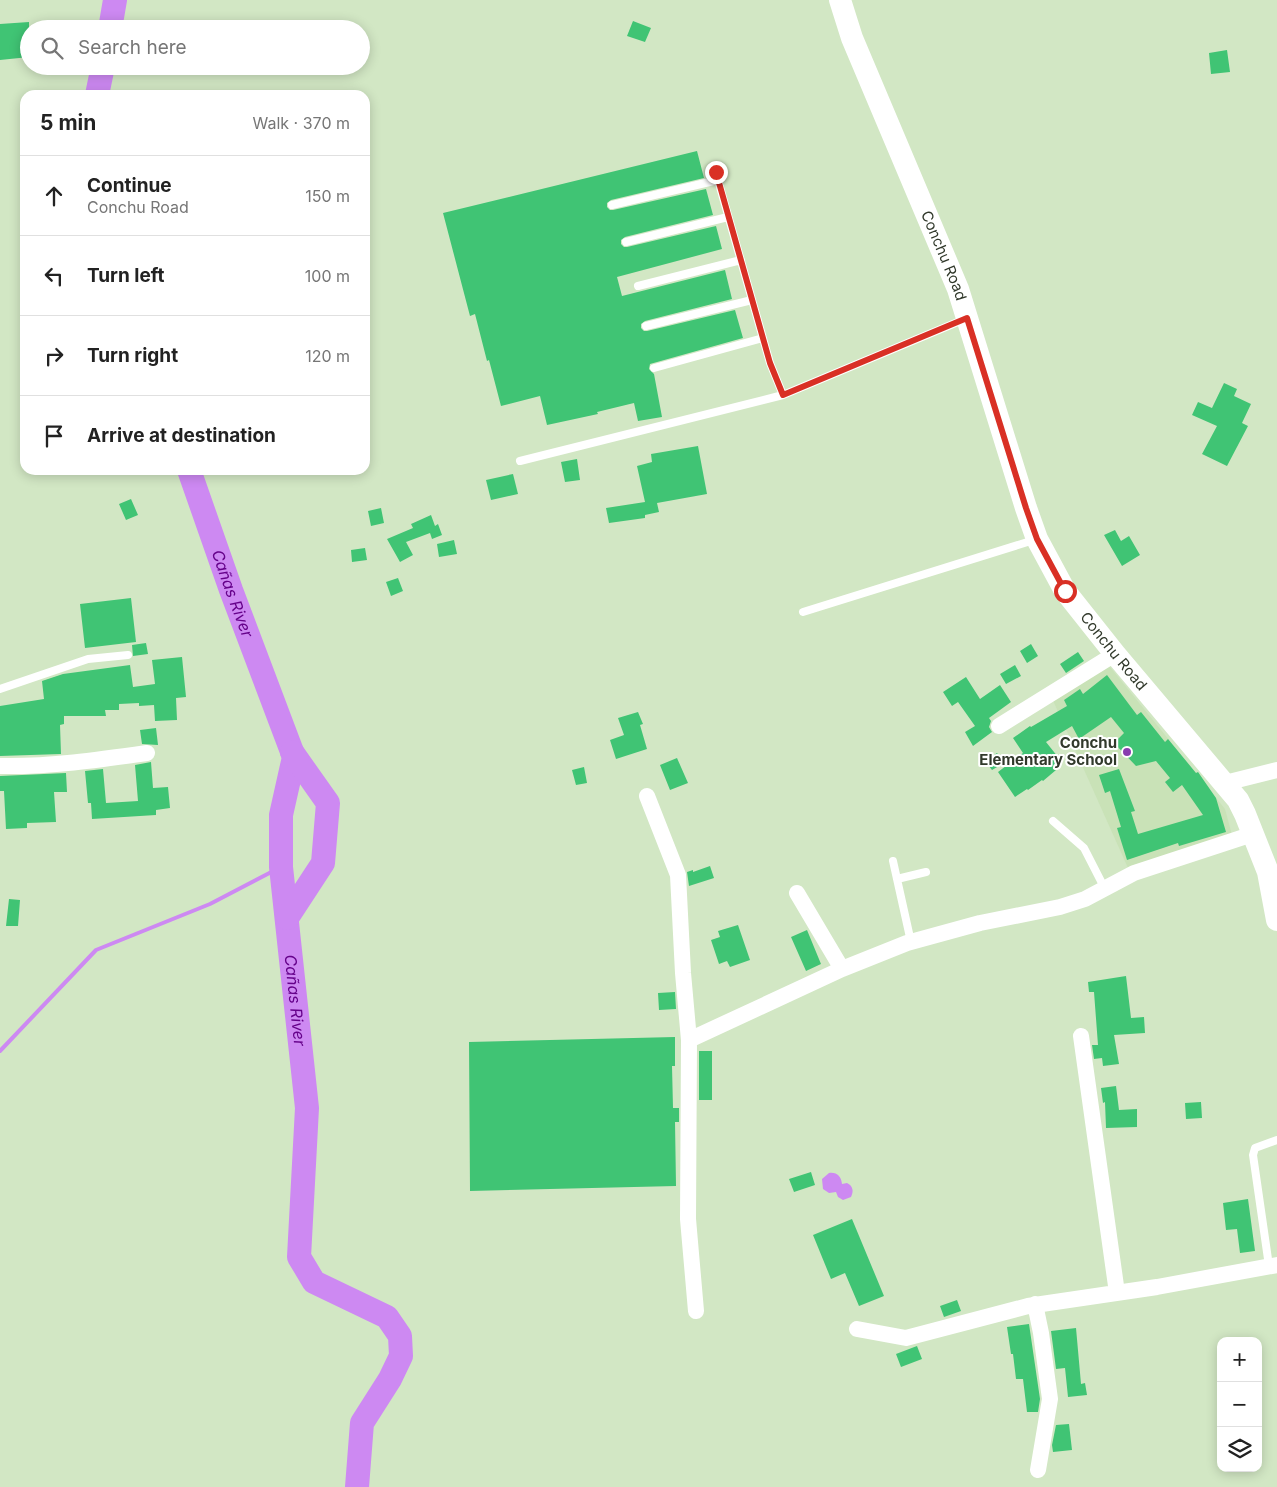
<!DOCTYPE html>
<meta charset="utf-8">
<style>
:root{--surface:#fff;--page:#f2f2f2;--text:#222;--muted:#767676;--line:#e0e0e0}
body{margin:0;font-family:Inter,sans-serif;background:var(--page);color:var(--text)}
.controls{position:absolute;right:15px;bottom:15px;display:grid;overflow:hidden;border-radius:10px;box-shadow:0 2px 12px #0003}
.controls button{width:45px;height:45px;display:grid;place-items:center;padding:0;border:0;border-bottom:1px solid var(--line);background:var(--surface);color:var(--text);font:25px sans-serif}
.stop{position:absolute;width:15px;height:15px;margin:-11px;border:4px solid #d93025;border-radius:50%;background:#fff}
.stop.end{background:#d93025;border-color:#fff;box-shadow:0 1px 5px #0008}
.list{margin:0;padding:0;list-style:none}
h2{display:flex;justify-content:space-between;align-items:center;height:65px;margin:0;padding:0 20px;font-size:21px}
h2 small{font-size:16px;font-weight:400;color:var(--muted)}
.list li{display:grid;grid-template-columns:32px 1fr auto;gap:15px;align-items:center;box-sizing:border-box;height:80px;padding:0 20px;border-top:1px solid var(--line)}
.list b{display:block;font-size:19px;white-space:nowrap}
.list p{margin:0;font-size:16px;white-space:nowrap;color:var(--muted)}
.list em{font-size:16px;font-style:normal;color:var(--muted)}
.icon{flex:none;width:28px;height:28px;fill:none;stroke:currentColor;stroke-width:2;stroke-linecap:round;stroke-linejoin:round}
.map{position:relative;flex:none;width:1277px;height:1487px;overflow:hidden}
.search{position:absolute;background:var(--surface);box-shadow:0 2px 12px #0003;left:20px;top:20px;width:350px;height:55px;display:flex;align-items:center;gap:12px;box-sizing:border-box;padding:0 18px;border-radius:28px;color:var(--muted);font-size:19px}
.panel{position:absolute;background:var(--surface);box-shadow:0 2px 12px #0003;left:20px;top:90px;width:350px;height:385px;border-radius:15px}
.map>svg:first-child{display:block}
</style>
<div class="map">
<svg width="1277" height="1487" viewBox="0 0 1277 1487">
<rect width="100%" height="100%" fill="#d2e7c4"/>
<path fill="#c9e2b7" d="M1106,662l119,147 7,26 -104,33 -77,-172z"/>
<path fill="#cd89f2" d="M829,1173c8,-1 12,3 13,11l5,-1c6,3 7,8 4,14l-8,3 -5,-3 -2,-5 -7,1 -6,-4 -1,-10z"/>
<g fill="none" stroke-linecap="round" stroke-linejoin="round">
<path stroke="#cd89f2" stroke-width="4" d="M0,1051l96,-101 114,-46 71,-37"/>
<g stroke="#cd89f2" stroke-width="24">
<path d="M110,29l5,-29"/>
<path d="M97,95l6,-29"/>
<path id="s1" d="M189,470l42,120 63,167 -13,58v52l26,241 -8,149 15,25 73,35 13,19 1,20 -11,23 -28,44 -5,64"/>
<path d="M287,918l36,-55 5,-60 -36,-51"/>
</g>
</g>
<path fill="#40c474" d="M633,21l18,7 -6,14 -18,-6z
M29,22v35l-29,3v-36z
M1227,50l3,22 -19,2 -2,-21z
M697,151l7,27 -93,22 -4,3v4l3,3h3l93,-21 7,26 -88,22 -4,3v4l3,3h3l89,-21 6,23 -105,28 5,19 103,-26 7,29 -87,22 -4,3v4l3,3h3l88,-21 8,28 -93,26 -1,5 5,5 8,43 -24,4 -4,-18 -37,9 1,2 -51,11 -7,-29 -39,10 -12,-46 -2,1 -12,-47 -5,2 -27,-103z
M1224,383l13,6 -3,7 17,8 -9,19 6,3 -21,40 -25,-12 15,-28 -25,-11 6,-13 14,6z
M698,446l9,48 -50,9 2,9 -14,3v3l-36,5 -3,-15 39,-6 -8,-36 15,-4 -1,-8z
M577,459l3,21 -15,2 -4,-20z
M513,474l5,20 -27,6 -5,-20z
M131,499l7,16 -12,5 -7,-16z
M381,508l3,15 -13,3 -3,-15z
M431,515l4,11 3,-2 4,11 -10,4 -2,-6 -24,9 7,13 -13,7 -13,-23 26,-11 -2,-4z
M1115,530l6,11 8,-5 11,19 -18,11 -18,-31z
M454,540l3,14 -18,3 -2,-13z
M365,548l2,12 -15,2 -1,-12z
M398,578l5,13 -12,5 -5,-14z
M131,598l5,44 -51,6 -5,-44z
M146,643l2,11 -15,2 -1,-11z
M1031,644l7,12 -11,7 -7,-12z
M1078,652l6,9 -18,12 -6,-9z
M182,657l4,40 -10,1 1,22 -22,1 -1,-16 -15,1v-3l-20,1v6h-14l1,6h-42v8l-4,1 1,29 -61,2v-50l44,-7 -2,-18 21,-7 67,-9 3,22 22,-3 -3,-24z
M1015,665l6,11 -15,8 -6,-10z
M1107,675l30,40 4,-3 24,30 3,-3 28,34 2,-1 18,26 10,34 -47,14 -1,-3 -51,17 -10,-32 4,-1 -11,-36 -5,2 -6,-18 20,-6 16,42 -4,1 7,22 65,-19 -21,-30 -9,7 -8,-10 5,-4 -14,-17 -20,5 -22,-23 10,-10 -13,-16 -32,22 -7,-13 -26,16 16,20 -7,6 1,2 -13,11 -1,-1 -14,10 -1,-1 -12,8 -17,-25 25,-19 -10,-15 17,-12 1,1 36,-21 -3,-6 16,-11 3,5z
M966,677l14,22 20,-14 11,17 -22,16 2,3 -2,6 3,5 -19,14 -8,-14 10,-6 -17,-24 -6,4 -9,-14z
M638,712l5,12 -3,1 7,24 -31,10 -6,-19 14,-5 -6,-17z
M156,728l2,17 -16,-1 -2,-14z
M997,753l7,10 -12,7 -7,-9z
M677,758l11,25 -18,7 -10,-25z
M151,762l2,26 15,-1 2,21 -14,2v5l-64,4 -1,-16h-3l-3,-32 18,-2 3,34 32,-2 -3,-36z
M584,767l3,16 -11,2 -4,-15z
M66,773l1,19h-13l2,30 -29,1v5l-21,1 -2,-38h-4v-15z
M710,866l4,12 -25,8 -2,-14 6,-2v2z
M9,899l11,1 -2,26h-12z
M738,925l12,35 -20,7 -3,-6 -8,3 -8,-24 9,-3 -2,-6z
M807,930l14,34 -15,7 -15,-34z
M1126,976l5,42 13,-1 1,16 -31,2 5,29 -16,2 -1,-8 -8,1 -2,-14h6l-4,-53h-5l-1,-10z
M675,992l1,17 -17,1 -1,-17z
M675,1037v29h-3l1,42h6v14h-4l1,64 -206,5 -1,-149z
M699,1051h13v49h-13z
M1116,1086l3,24 18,-1v18l-31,1 -1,-26 -2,1 -2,-15z
M1201,1102l1,16 -16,1 -1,-16z
M811,1172l4,13 -21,7 -5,-13z
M1248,1199l7,52 -15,2 -3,-24 -11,1 -3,-27z
M852,1219l32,77 -25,10 -14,-33 -14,6 -18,-44z
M957,1300l4,11 -17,6 -4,-11z
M1029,1324l11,75 -2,13h-11l-4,-33h-7l-3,-25h-2l-4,-27z
M1076,1328l5,56 4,-1 2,12 -19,2 -3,-29 -9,1 -5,-38z
M917,1346l5,13 -21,8 -5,-13z
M1069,1424l3,26 -19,2 -1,-7 4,-20z"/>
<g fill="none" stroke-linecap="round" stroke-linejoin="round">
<path stroke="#fff" stroke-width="8" d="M716,173l54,190 13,32
M612,205l106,-25
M626,242l102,-25
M638,286l103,-26
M646,326l106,-26
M654,368l109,-30
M520,461l263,-66 182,-76
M803,612l231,-72
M0,689l88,-30 40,-4
M1053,821l31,27 21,41
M893,861l18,81
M897,879l29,-7
M1269,1266l-16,-111 2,-7 22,-8"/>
<path stroke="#fff" stroke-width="16" d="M999,726l116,-72
M0,766c49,1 98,-6 147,-13
M1225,783l52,-13
M647,796l31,79 5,98 6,67
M797,893l45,76
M1081,1036l36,257
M1035,1304l6,29 9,66 -12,71
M696,1311l-8,-92 1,-179 153,-71 65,-26 73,-20 80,-16 25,-8 49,-26 119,-39
M857,1329l49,9 122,-32 129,-19 120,-22"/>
<path stroke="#fff" stroke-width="22" id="s2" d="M840,0l12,38 106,251 68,219 11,31 28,52 50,63 123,146 7,14 23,58 9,48"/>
</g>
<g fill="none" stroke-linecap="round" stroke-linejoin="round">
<path stroke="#d93025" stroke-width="6" d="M716,172l54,191 13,32 184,-77 59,190 11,31 28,52"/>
</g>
<circle fill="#893daf" stroke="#fff" stroke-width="2" cx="1127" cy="752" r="5"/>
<g text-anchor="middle" stroke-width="4" stroke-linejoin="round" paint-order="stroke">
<g font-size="15" fill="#31392b" stroke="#fff">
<text dy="5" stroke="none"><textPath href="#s2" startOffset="276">Conchu Road</textPath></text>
<text dy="5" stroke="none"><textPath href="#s2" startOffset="711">Conchu Road</textPath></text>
</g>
<g font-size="15" font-weight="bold" fill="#31392b" stroke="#fff" text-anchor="end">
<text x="1117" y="748">Conchu<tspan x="1117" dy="17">Elementary School</tspan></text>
</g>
<g font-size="16" font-style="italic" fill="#66028b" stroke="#fff">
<text dy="6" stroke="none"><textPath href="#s1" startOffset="131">Cañas River</textPath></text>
<text dy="6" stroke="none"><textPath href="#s1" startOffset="551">Cañas River</textPath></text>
</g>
</g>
</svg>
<div class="controls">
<button>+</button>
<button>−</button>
<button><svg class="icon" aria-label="layers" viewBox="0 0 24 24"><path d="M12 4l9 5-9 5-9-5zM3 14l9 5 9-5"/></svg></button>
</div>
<div class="stop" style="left:1065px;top:591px"></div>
<div class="stop end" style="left:716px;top:172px"></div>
<div class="search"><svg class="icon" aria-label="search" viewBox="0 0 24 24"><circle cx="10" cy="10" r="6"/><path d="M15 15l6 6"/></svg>Search here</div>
<section class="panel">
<h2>5 min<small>Walk · 370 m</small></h2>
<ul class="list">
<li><svg class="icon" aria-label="ahead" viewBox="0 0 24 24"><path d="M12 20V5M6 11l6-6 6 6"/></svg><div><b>Continue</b><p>Conchu Road</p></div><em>150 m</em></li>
<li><svg class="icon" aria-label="left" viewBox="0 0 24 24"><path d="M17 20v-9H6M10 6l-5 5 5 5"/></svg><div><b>Turn left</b></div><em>100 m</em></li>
<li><svg class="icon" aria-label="right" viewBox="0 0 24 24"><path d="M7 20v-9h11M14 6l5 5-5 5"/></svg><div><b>Turn right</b></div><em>120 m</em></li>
<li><svg class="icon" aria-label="arrive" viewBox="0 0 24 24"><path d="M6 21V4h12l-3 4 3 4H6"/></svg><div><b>Arrive at destination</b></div></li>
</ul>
</section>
</div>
